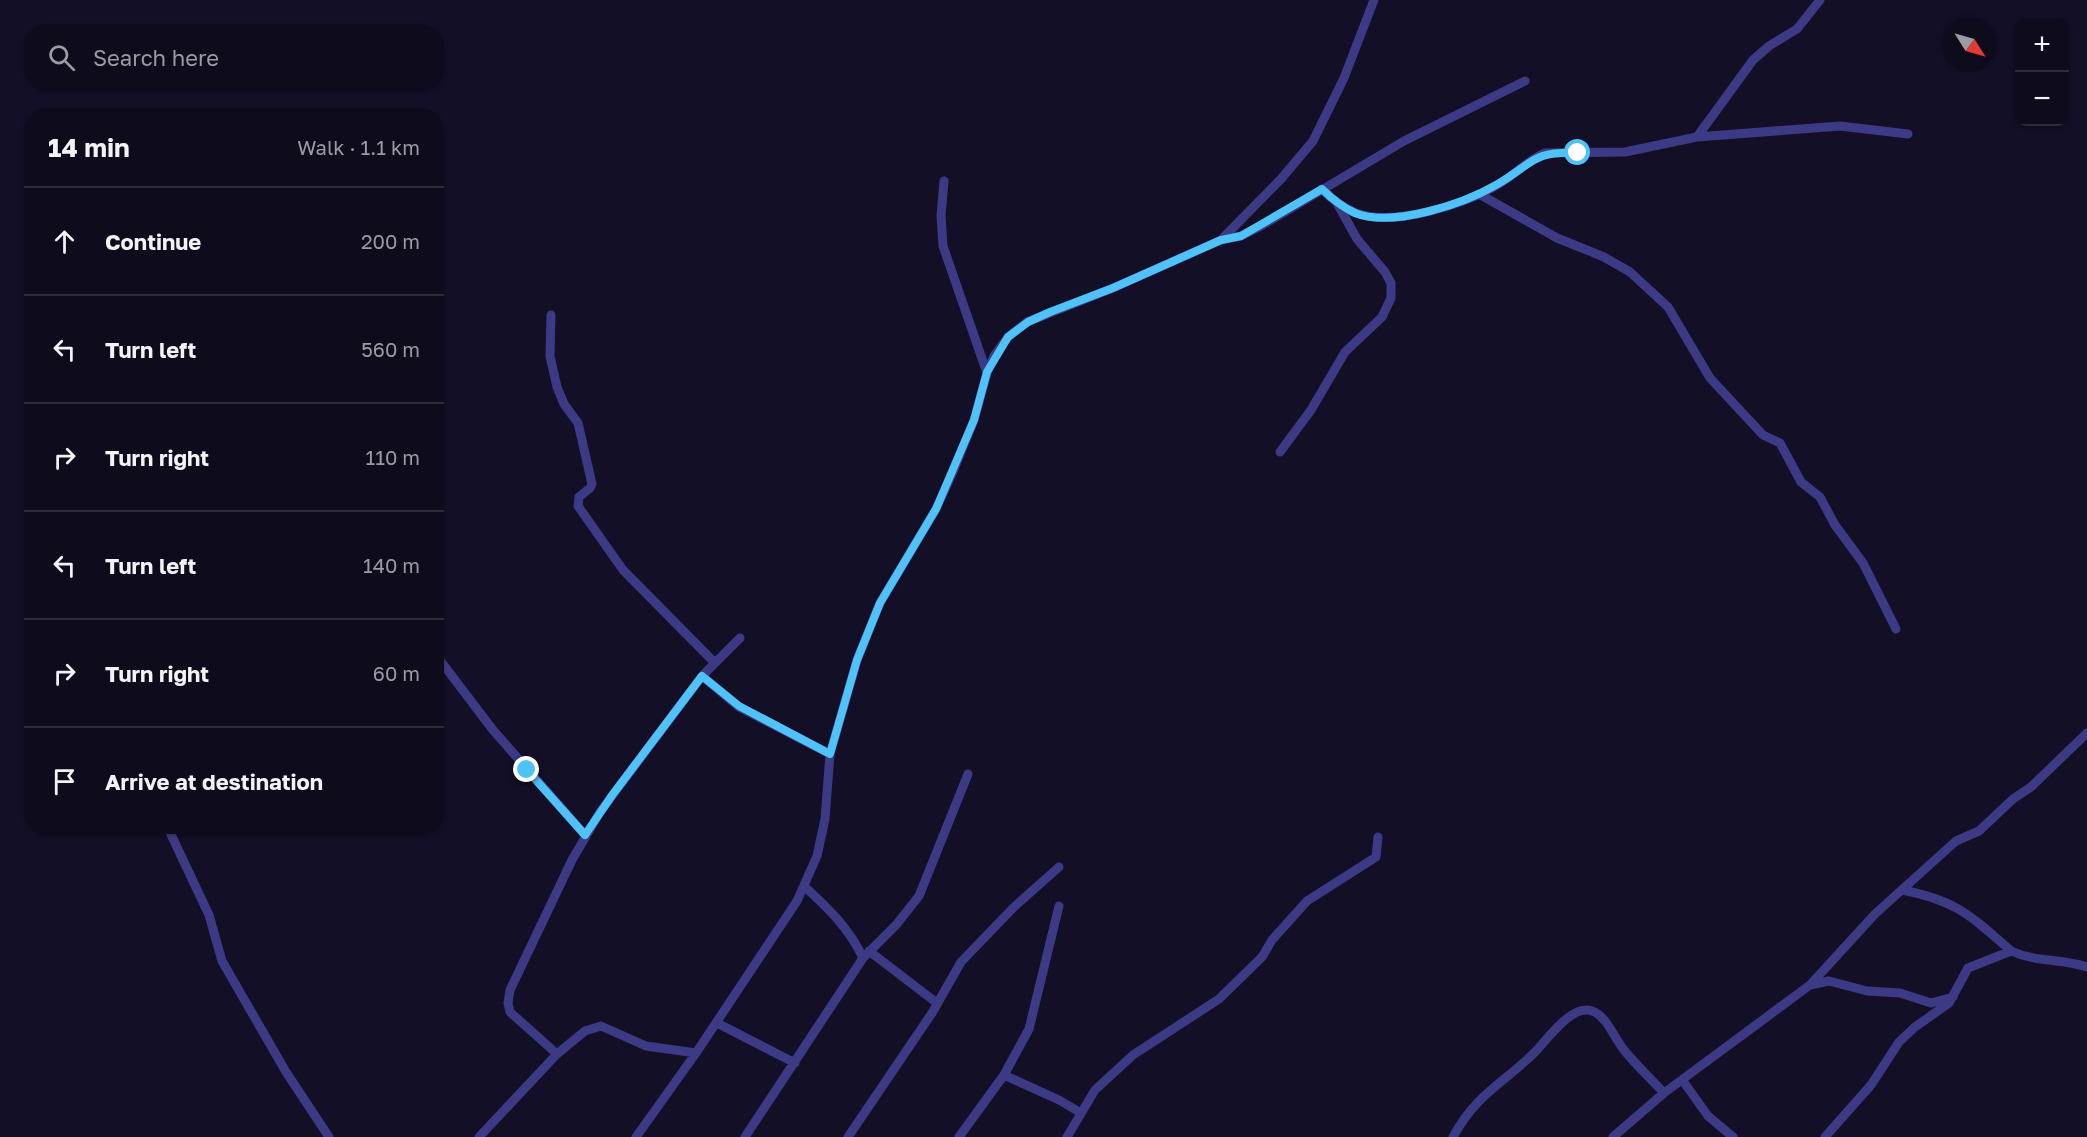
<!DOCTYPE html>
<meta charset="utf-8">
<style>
:root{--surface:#0e0b1c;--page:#171425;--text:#f1f3f6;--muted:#9b9ba3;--line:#2e2b3b}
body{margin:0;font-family:"Golos Text",sans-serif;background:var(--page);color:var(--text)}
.controls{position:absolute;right:18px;top:18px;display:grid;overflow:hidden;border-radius:12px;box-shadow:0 2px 4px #0004}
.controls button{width:54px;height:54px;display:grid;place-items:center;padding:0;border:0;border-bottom:2px solid var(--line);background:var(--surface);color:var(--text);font:30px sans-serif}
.compass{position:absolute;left:1943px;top:18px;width:54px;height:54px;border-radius:50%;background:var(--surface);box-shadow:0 2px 4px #0004;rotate:127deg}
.stop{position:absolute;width:18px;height:18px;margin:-14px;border:4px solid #4fc3f7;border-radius:50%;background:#fff}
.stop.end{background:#4fc3f7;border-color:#fff;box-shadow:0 2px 6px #0008}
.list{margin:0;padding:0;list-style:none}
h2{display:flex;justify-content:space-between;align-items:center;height:78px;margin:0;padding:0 24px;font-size:26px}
h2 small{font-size:20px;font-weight:400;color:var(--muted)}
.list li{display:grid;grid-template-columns:39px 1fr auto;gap:18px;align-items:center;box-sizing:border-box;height:108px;padding:0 24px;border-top:2px solid var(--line)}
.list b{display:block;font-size:22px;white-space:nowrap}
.list em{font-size:20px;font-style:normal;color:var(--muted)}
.icon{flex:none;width:33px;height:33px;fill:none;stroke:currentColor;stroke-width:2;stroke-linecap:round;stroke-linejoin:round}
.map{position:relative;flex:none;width:2087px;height:1137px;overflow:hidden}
.search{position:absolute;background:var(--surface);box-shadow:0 2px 4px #0004;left:24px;top:24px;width:420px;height:66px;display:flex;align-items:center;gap:15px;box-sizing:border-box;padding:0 21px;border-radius:24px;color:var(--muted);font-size:22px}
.panel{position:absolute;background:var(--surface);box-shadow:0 2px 4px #0004;left:24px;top:108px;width:420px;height:726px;border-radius:24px}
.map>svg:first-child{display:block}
</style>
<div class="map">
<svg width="2087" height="1137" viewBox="0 0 2087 1137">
<rect width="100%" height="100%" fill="#130f26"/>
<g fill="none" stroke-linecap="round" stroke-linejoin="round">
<path stroke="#3d3a85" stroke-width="9" d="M1697,137l56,-77 16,-14 28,-17 23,-29
M944,181l-3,35 2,30 44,127
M1322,189c10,10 20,19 34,24 37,14 110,-9 143,-29 16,-10 29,-24 46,-31l80,-1 72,-15 143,-11 68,8
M1479,194l78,44 47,19 26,15 38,35 42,71 53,57 17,8 21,39 19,15 15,28 28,38 33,66
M1221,240l20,-4 20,-10 143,-85 121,-60
M551,315l-1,41 7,31 7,17 14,19 14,61 -2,4 -11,9 -1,9 45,64 92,93
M1280,452l31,-42 34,-58 37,-35 9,-19v-15l-6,-11 -28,-33 -20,-36
M436,655l57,75 92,105
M702,676l37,31 91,47
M167,826l42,89 13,46 64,111 43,65
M804,886c24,22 45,42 59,72
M1902,890c54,10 69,26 109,61
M869,951l68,52
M1810,985l19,-4 38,10 33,2 31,10 22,-6
M717,1023l78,40
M557,1054l-47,-42 -2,-9 2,-13 62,-130 28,-48 102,-136 38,-38
M1004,1075l55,25 22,13
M1683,1081l25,35 25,21
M479,1137l78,-83 28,-23 16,-5 45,20 50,7 101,-152 20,-45 8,-37 5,-65 27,-94 23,-57 56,-94 16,-35 22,-54 13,-47 7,-17 14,-19 19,-15 86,-34 108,-48 60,-61 32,-38 31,-63 30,-78
M636,1137l60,-84
M745,1137l118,-179 33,-33 23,-29 49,-122
M848,1137l84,-124 29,-51 53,-55 45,-40
M959,1137l45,-62 25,-46 30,-123
M1067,1137l28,-47 38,-35 86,-56 43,-42 10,-17 35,-39 69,-44 2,-20
M1453,1137c24,-44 50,-53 82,-85 12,-12 36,-48 57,-41 15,5 22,27 32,39 12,15 27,29 40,43
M1613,1137l51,-44 146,-108 65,-71 81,-73 23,-10 34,-32 18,-12 56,-54
M1825,1137l46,-52 28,-43 16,-15 34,-24 19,-35 43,-17c27,12 48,7 76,16"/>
</g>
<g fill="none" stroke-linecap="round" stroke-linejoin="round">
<path stroke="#4fc3f7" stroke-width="8" d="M527,770l58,65 28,-41 89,-118 37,30 91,48 27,-94 23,-57 56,-94 38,-89 13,-48 21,-35 20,-15 22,-10 63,-24 108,-48 20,-4 81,-47c10,10 20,18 33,24 37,15 108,-9 141,-28 38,-21 33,-34 82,-32"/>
</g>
</svg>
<div class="controls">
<button>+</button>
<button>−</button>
</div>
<svg class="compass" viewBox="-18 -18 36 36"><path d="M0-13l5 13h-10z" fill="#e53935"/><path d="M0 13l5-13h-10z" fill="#9b9ba3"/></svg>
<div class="stop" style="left:1578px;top:153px"></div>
<div class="stop end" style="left:527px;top:770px"></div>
<div class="search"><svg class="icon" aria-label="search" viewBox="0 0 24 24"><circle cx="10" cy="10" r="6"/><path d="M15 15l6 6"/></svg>Search here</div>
<section class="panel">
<h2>14 min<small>Walk · 1.1 km</small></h2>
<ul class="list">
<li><svg class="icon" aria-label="ahead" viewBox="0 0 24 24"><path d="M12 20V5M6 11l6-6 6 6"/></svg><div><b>Continue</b></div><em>200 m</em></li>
<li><svg class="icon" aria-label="left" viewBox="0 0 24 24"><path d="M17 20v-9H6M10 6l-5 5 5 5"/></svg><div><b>Turn left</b></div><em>560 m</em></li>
<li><svg class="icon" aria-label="right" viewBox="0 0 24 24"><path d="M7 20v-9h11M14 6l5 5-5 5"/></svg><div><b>Turn right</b></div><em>110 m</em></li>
<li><svg class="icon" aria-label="left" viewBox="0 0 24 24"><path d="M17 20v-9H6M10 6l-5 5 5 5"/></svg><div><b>Turn left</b></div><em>140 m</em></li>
<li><svg class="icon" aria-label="right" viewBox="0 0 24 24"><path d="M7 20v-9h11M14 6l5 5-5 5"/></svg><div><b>Turn right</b></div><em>60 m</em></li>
<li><svg class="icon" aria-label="arrive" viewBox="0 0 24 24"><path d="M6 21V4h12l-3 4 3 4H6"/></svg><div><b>Arrive at destination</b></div></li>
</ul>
</section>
</div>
